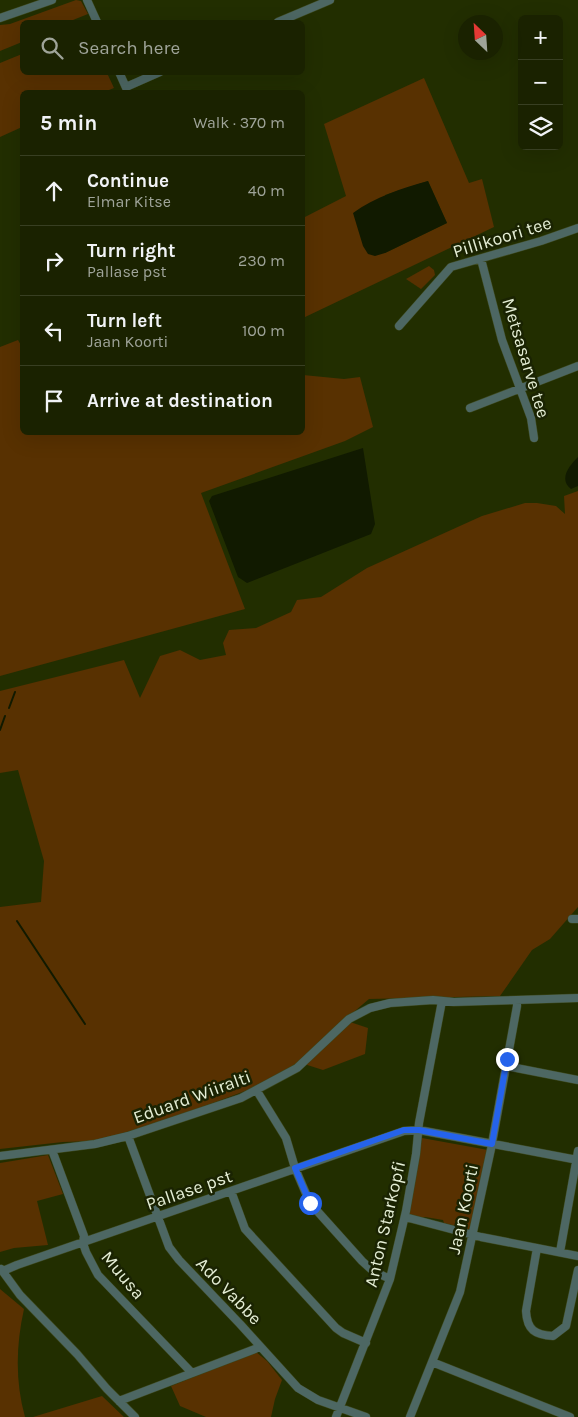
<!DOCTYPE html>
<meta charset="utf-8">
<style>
:root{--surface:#1a2200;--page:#232a0a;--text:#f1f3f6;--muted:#9fa499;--line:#383f22}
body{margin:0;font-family:Karla,sans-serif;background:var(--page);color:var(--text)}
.controls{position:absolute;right:15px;top:15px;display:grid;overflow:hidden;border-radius:8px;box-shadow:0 5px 20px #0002}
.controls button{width:45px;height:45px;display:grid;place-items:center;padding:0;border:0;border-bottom:1px solid var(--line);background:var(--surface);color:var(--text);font:25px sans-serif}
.compass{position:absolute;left:458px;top:15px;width:45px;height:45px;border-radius:50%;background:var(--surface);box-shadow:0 5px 20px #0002;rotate:335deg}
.stop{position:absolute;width:15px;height:15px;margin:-11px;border:4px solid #2563eb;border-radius:50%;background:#fff}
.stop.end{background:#2563eb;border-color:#fff;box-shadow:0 1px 5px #0008}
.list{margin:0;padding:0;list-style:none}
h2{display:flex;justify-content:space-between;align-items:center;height:65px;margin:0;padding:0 20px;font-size:21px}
h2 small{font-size:16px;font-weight:400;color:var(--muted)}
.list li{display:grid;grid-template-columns:32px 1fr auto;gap:15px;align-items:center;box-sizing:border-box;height:70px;padding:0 20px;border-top:1px solid var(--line)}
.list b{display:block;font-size:19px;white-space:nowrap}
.list p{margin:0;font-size:16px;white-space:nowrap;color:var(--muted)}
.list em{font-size:16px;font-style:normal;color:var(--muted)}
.icon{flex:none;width:28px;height:28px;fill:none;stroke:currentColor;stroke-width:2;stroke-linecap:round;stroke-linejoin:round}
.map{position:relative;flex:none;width:578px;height:1417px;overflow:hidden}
.search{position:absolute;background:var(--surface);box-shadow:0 5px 20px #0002;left:20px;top:20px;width:285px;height:55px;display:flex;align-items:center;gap:12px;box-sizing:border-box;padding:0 18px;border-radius:8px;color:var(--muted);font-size:19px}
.panel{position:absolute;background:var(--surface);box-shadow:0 5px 20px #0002;left:20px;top:90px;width:285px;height:345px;border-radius:8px}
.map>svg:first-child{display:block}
</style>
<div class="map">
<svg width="578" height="1417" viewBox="0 0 578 1417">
<rect width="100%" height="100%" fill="#222e00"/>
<path fill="#583101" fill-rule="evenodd" d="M76,0l5,1 7,13 -20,8h-46v20l-22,9v-26l10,-1z
M22,54v18l85,1 7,15 -10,4h-82v35l-22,10v-74z
M424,78l45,105 13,-4 12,48 -191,91v-100l43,-22 -22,-72zM428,181l19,42 -62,30v-58z
M429,266l5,4 1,5 -14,14 -15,-10z
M18,340l4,7v85h280l1,-57 41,4 16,-2 13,50 -28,14 -144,52 44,116 -245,67v-329z
M578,491v416l-28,32 -18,11 -32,46 -131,3 -27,23h8l18,6 -3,26 -42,16 -22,-7 3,-4 -38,23 -21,9 -83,31 -67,19 -32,1 -63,7v-242l41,-5 3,-41 -26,-91 -18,3v-82l124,-31 16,38 20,-42 20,-6 20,10 26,-5 -3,-12 6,-13 27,-2 35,-16 6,-12 24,-3 46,-29 115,-52 43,-13h12l19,3 9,8 -1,-18z
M422,1138l66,12 -16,80 -28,-7 -1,-3 -18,-3 -3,1 -15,-3z
M48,1155l15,39 -26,7 11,44 -34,3 -14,4v-89z
M0,1289l24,20c-8,36 -9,72 1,108h-25z
M256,1352l11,9 15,19 -7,19 -4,18h-65l-26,-11 -9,-20z
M102,1396l22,21h-91z"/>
<path fill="#111a00" d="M428,181l19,42 -62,30 -10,3 -7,-2 -5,-8 -10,-33c22,-16 49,-25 75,-32z
M363,448l12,76 -4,10 -124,49 -9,-6 -29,-76 3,-5z
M578,457v29l-7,3c-13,-10 -1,-24 7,-32z"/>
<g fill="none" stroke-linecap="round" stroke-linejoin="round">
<path stroke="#111a00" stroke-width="2" d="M9,708l6,-16
M0,730l5,-14
M17,921l68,103"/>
<defs>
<path id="minor" d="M87,0l10,22
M0,18l52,-18
M278,22l52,-22
M119,72l9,20
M126,87l34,-15
M481,259l21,81 29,78 3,20
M399,326l52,-59 90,-26 37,-13
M470,408l108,-42
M572,919h6
M506,1066l72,14
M257,1091l29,47 9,30 15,35 52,58 11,10 17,8
M128,1136l41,111 10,13 61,64 58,64 20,12 48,17
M52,1150l32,86 -1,7 3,9 12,23 94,98
M0,1156l95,-12 33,-8 113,-38 56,-30 52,-49 21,-11 20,-5 43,-3 21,2 124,-4
M231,1191l14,38 91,99 7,5 23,10
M405,1217l76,20 97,19
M537,1248l-11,63c1,19 9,24 27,25l13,-10 12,-56
M560,1252l18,-101
M1,1269l19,26 57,59 30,35 28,28
M3,1271l14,-6 387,-134 15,-1 159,30
M432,1362l138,55
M119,1401l136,-52 5,-3
M336,1417l54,-138 16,-68 10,-57 3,-31 23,-122
M410,1417l50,-125 31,-143 26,-143v-6"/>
</defs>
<use href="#minor" stroke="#3d491e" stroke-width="9"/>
<use href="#minor" stroke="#4d6763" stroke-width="8"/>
</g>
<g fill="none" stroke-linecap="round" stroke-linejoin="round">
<path stroke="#2563eb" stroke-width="6" d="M310,1203l-15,-35 109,-38h15l73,14 15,-85"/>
</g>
<g text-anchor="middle" stroke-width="5" stroke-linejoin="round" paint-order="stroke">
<g font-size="18" fill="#e5eed5" stroke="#1a2302">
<text transform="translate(502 237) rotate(-17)" y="6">Pillikoori tee</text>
<text transform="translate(526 358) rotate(73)" y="6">Metsasarve tee</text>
<text transform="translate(192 1097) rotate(-20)" y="6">Eduard Wiiralti</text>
<text transform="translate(189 1190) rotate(-19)" y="6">Pallase pst</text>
<text transform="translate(463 1209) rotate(-78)" y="6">Jaan Koorti</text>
<text transform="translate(385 1224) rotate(-77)" y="6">Anton Starkopfi</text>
<text transform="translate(123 1275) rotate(50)" y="6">Muusa</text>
<text transform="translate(229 1291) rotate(46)" y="6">Ado Vabbe</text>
</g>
</g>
</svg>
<div class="controls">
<button>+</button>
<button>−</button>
<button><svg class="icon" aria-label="layers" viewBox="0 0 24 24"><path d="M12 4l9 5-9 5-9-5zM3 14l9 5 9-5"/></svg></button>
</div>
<svg class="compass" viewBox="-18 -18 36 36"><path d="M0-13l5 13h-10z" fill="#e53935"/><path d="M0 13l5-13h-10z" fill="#9fa499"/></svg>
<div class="stop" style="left:310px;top:1203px"></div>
<div class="stop end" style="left:507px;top:1059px"></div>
<div class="search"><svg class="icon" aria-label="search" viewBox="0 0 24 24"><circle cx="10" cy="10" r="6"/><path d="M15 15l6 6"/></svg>Search here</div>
<section class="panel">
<h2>5 min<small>Walk · 370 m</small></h2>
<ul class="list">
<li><svg class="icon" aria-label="ahead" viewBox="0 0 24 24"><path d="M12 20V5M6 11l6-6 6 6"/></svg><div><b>Continue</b><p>Elmar Kitse</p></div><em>40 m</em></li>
<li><svg class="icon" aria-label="right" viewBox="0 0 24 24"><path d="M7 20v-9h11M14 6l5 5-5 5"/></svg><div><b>Turn right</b><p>Pallase pst</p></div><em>230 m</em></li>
<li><svg class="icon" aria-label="left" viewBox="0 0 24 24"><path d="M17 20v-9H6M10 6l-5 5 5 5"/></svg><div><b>Turn left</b><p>Jaan Koorti</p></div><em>100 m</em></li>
<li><svg class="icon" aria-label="arrive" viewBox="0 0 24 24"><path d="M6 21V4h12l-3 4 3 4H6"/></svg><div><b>Arrive at destination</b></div></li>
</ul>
</section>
</div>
